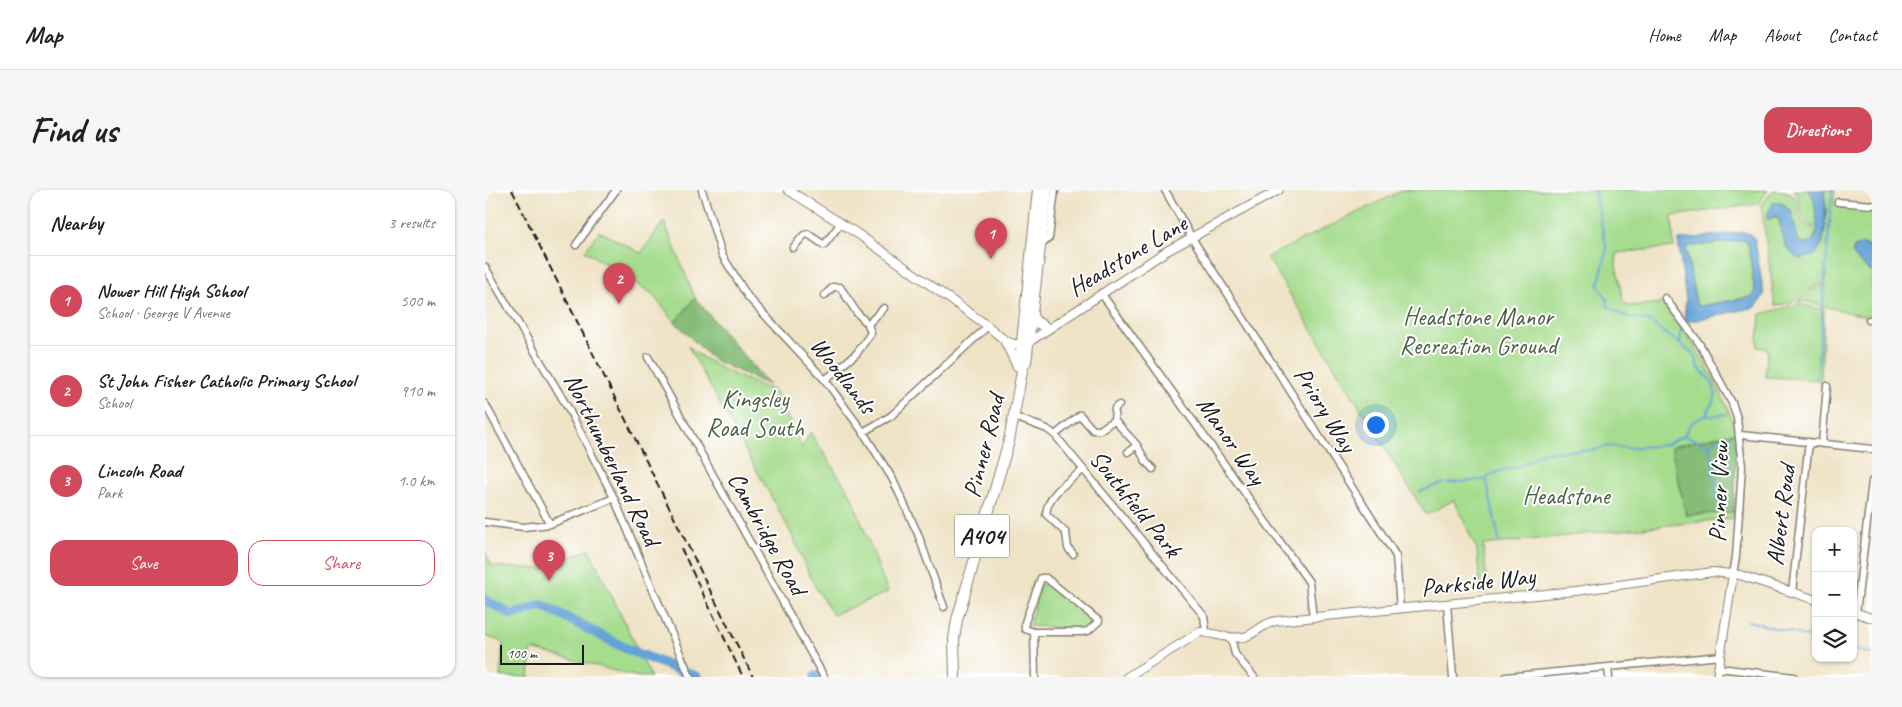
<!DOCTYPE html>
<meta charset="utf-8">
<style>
:root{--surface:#fff;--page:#f6f6f6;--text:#222;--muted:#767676;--line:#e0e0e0;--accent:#d1495b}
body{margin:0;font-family:Caveat,sans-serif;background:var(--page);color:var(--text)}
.controls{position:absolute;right:15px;bottom:15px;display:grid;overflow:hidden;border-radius:10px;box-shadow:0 1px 4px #0004}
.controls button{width:45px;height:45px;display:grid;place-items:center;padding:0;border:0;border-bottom:1px solid var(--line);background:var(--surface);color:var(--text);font:25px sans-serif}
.scale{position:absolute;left:15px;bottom:12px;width:84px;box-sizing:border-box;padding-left:5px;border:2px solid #1c1c1c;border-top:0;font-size:14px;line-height:18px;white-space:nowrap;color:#1c1c1c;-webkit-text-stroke:4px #fff;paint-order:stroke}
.you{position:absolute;left:890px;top:234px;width:18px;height:18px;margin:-12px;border:4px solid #fff;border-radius:50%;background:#1a73e8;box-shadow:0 0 0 8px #1a73e833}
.badge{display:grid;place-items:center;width:32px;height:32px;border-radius:50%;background:var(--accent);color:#fff;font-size:16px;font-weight:700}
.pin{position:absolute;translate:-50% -41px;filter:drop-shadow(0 1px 2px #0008)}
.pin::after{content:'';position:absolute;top:26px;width:18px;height:15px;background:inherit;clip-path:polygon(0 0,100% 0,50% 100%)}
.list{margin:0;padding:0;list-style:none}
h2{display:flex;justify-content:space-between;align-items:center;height:65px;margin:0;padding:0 20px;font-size:21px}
h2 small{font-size:16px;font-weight:400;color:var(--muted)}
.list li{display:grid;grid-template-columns:32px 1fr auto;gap:15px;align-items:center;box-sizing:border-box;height:90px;padding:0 20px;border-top:1px solid var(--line)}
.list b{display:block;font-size:19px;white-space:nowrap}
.list p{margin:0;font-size:16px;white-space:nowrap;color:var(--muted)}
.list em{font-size:16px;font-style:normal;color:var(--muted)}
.actions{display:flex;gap:10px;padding:15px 20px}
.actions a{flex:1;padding:11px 0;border:1px solid var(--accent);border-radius:15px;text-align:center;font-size:18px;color:var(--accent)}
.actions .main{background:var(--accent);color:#fff}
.icon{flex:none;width:28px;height:28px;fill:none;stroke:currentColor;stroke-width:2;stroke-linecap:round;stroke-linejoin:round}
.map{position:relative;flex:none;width:1387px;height:487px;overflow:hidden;border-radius:15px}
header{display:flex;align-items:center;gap:30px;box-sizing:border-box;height:70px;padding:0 25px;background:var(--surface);border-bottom:1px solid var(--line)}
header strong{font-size:24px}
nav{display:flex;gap:28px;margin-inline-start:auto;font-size:18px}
.intro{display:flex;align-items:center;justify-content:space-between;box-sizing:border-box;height:120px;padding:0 30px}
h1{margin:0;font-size:35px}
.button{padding:12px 22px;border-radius:15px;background:var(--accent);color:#fff;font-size:18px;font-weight:700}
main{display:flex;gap:30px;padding:0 30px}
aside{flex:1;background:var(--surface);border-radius:15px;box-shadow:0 1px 4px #0004}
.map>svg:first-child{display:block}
</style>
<header>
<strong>Map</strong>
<nav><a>Home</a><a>Map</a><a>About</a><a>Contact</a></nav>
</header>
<div class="intro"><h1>Find us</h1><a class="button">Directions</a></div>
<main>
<aside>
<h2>Nearby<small>3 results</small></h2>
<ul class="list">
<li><span class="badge">1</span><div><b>Nower Hill High School</b><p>School · George V Avenue</p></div><em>500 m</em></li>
<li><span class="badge">2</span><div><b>St John Fisher Catholic Primary School</b><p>School</p></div><em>910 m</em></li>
<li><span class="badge">3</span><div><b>Lincoln Road</b><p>Park</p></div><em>1.0 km</em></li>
</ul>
<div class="actions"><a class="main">Save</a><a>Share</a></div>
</aside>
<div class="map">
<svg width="1387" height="487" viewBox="0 0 1387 487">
<rect width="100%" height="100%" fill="#fff"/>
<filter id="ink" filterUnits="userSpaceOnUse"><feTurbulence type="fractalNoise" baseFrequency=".02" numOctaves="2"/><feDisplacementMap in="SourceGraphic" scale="10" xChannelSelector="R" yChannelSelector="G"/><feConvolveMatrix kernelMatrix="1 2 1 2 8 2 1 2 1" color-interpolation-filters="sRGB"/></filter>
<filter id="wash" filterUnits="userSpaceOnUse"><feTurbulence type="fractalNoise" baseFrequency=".0096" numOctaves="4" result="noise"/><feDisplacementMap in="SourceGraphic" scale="20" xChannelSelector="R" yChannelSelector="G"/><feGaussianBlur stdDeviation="1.12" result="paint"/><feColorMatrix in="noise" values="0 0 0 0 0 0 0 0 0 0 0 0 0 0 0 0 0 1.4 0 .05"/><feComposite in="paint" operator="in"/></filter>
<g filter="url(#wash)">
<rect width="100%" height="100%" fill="#efe3c6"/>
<path fill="#a5dc8d" stroke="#607c54" d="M918,0h365l-10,14 -86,12 2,31 -57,6 -1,12 7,36 6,5 34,-3c34,42 55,78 74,129l-66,15 15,68 48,-3v6l-251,27 5,48h-8l-3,-43 -23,-50 -28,15 -159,-258z
M1289,0c38,0 12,28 38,38l7,-2 -7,16 -9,2c-13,-8 -2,-29 -21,-41l-11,15 7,-1 8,31 37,-5 1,-19 8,-2 -3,-2 -5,1 3,-9 -3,-22h11l-1,14 38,3v41l-6,-3 3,26 3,1v46l-69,-17 -7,1 18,-13 12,-2 -1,-3 -12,3 -23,16 -15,3 -14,-101z
M1309,0h15l5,6 5,27 -7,3c-15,-8 -9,-25 -18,-36z
M179,31l31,77 -20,24 -24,-29 -66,-42 14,-20 42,22z
M1260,50l3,4 7,49 -4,4 -52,9 -3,-3 -11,-53 1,-3z
M1314,114l25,6 -3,70 -56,-3 3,-28 -11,-2 4,-33z
M203,156c27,23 54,32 87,45l27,57 8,-16 41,63 37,97 -55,23 -20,-32 -24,-54z
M104,359l62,128h-13l-106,-28 -3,28h-29l3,-35 -18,-6v-85l7,15 52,3z
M564,394l43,33 -5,12 -58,-3 11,-41z"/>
<path fill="#84bc78" stroke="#506c4a" d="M210,108l74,87 -57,-26 -37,-37z
M1252,242l-3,80 -48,3 -15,-68z"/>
<path fill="#63a3d6" stroke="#406079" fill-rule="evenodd" d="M1324,0h15c1,22 6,48 -10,66l-15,3c-16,-9 -16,-25 -21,-42l-4,-1 -6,4 -2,-3 7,-14h9l9,7 8,32 8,3c16,-10 9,-23 8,-36 -1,-9 -1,-12 -6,-19z
M1259,42l7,2 4,6 9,55 -8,12 -69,15 -3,-4 2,-17 -8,-61zM1260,50l3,4 7,49 -4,4 -52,9 -3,-3 -10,-56z
M1378,54l9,4v24l-15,-12 -5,-7 2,-6z"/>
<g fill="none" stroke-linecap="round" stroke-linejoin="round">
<path stroke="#63a3d6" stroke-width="2" d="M1195,153l1,-14
M1332,188l15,-188
M1222,226l20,-2
M1200,246l25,10 7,55
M1222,254l24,-9
M1001,288l9,42
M963,293l34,-3 18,-9 17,-4 27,-15 49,-2 16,-4 19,2 37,-3 19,-9c6,-13 8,-16 22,-20l10,-21 -4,-13 -14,-15 -3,-12 -46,-34 -27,-6 -14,-9 -1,-7 -9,-13 9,-36 -13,-59
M934,302l25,-9
M1011,333l3,19
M1263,431l68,18
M1368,459l19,5"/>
<path stroke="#63a3d6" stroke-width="10" d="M0,410l27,15 30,-10 85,44 70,28
M330,487l2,-1"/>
</g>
</g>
<g filter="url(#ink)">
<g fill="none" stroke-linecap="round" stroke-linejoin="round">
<defs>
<path id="minor" d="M217,0l20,65 26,42 77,83 38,52 29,46 26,56 26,73
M680,0l27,48 204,318 4,53
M1353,12l34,3
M91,55l40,-55
M556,55l8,-7 6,-48
M308,58l11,-13 4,-1 16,11 17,-22
M0,77l83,141 46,90 76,179
M616,103l208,289 4,36
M339,106l9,-9h7l17,26 11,11 3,9 -14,20 -32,27
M1180,108l34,45 33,60 5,15 5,49 -6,90 -3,17
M1384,130l3,1
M383,134l16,-16
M163,167l176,320
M0,214l65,120
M530,227l32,12 8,6 149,181 2,16
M629,230l1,-12 4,-3
M378,242l28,-16 97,-90
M570,245l25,-20 13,15h7l14,-10 23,25 9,17 7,7
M1256,245l131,14
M1337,254l5,-58
M643,262l9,-7
M0,332l39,5 26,-3 64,-26
M588,364l-5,-6 -2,-15 -20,-19c2,-21 22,-32 37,-44
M556,388h5l53,43 -11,10 -7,1h-47l-9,-3v-7z
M1307,402l17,-150
M962,414l6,73
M1371,423l16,-132
M549,442l1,45
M746,447l4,17 19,23
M1123,477l1,10
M1234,478l75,9
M1021,487l215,-21"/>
<path id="tertiary" d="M303,0l70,44 130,92c13,11 23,24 41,16l136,-90 114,-62
M1368,422l19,6
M642,487l73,-45c15,1 30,8 44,5 12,-3 19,-14 32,-16l299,-30 138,-19 27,3 76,25
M1232,487l16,-103"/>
<path id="primary" d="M547,125l3,6 10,6
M521,152l12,24
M535,171l18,-171
M470,487l-1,-38 3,-19 52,-179 14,-75 3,-4 21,-172"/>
</defs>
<use href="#minor" stroke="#868071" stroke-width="9"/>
<use href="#tertiary" stroke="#868071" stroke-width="10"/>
<use href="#primary" stroke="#868071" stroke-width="12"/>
<use href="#minor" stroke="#fff" stroke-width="6"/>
<use href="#tertiary" stroke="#fff" stroke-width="8"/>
<use href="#primary" stroke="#fff" stroke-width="10"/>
<path stroke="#1c1c1c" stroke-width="2" stroke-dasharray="8 4" stroke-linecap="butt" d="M27,0l241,487
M196,358l62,129"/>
</g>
</g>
<g text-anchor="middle" stroke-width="4" stroke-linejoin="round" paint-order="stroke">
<rect fill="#fff" stroke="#606060" stroke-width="1" x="469.5" y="324.5" width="55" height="43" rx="4"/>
<g font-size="24" font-weight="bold" fill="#1c1c1c">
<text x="497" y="354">A404</text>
</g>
<g font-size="25" fill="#1c1c1c" stroke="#fff">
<text transform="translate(642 65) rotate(-31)" y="9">Headstone Lane</text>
<text transform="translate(359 185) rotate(52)" y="9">Woodlands</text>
<text transform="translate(841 219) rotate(58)" y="9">Priory Way</text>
<text transform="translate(747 250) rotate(55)" y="9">Manor Way</text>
<text transform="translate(498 256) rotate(-76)" y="9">Pinner Road</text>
<text transform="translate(128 269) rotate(64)" y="9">Northumberland Road</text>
<text transform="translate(1233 302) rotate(-88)" y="9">Pinner View</text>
<text transform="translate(651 313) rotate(51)" y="9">Southfield Park</text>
<text transform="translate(1295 325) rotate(-83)" y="9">Albert Road</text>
<text transform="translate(283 343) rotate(61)" y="9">Cambridge Road</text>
<text transform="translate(993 391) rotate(-6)" y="9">Parkside Way</text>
</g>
<g font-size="25" fill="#4c5f44" stroke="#fff">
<text x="993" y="135">Headstone Manor<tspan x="993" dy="29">Recreation Ground</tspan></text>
<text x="270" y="217">Kingsley<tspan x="270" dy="29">Road South</tspan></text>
<text x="1081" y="314">Headstone</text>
</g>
</g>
</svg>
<div class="controls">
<button>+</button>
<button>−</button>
<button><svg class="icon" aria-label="layers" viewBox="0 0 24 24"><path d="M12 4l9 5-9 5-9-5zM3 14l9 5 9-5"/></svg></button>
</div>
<div class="scale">100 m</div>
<div class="you"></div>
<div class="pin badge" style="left:506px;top:69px">1</div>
<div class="pin badge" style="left:134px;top:114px">2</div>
<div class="pin badge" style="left:64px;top:391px">3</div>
</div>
</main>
